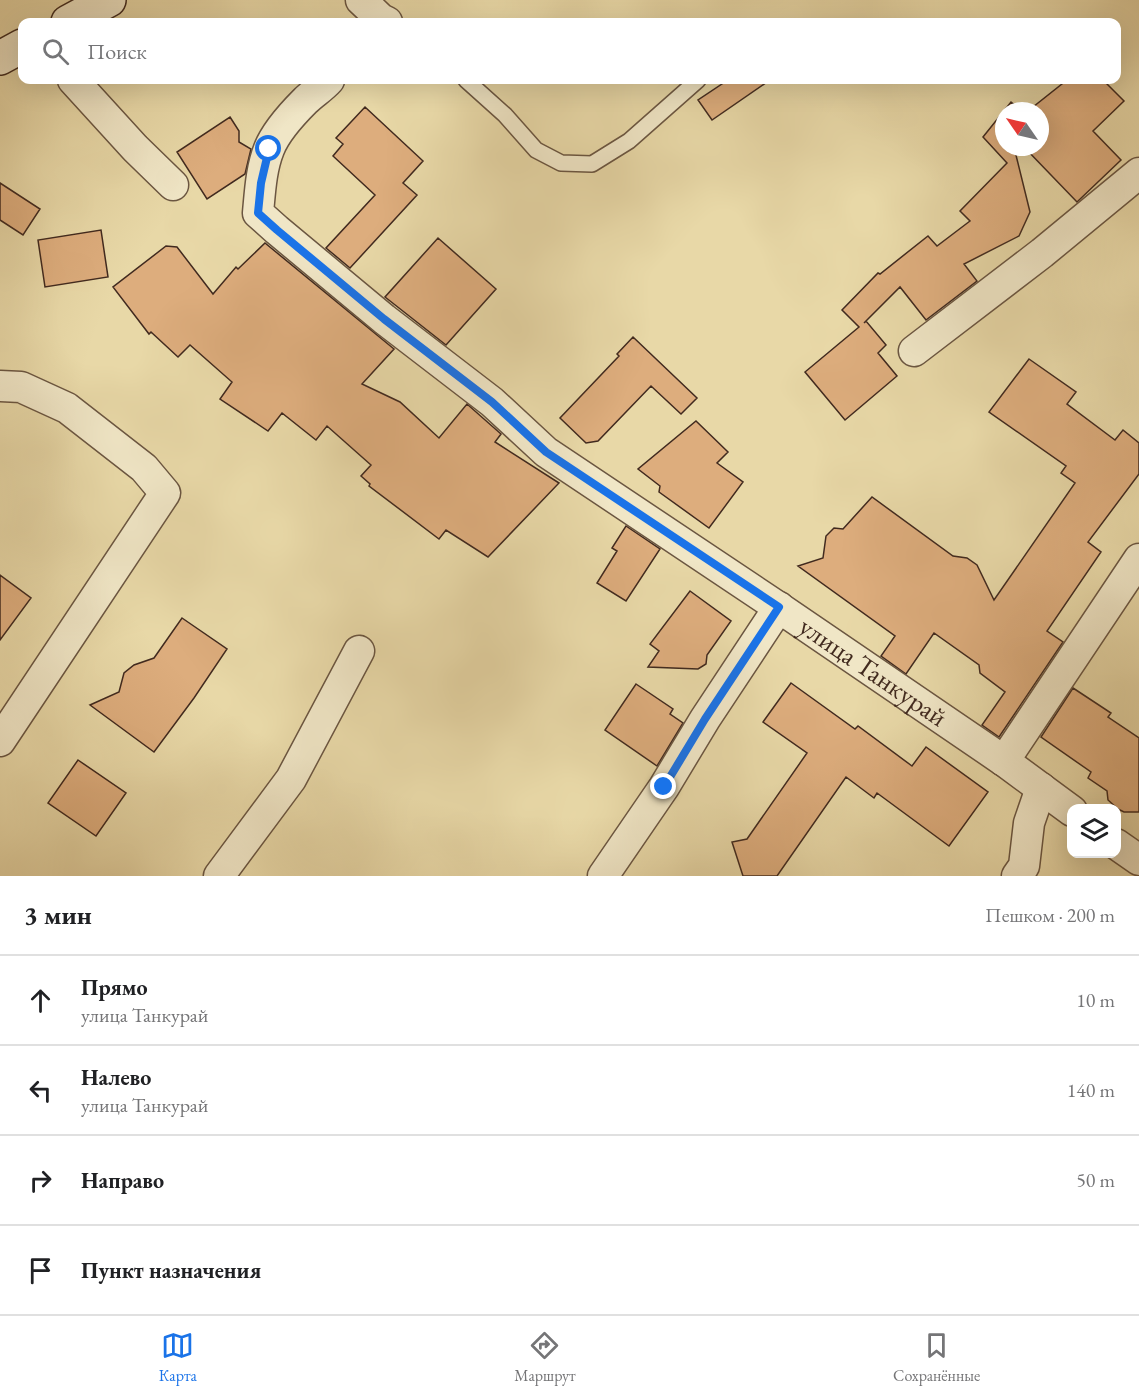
<!DOCTYPE html>
<html lang="ru">
<meta charset="utf-8">
<style>
:root{--surface:#fff;--page:#f6f6f6;--text:#202124;--muted:#757577;--line:#e0e0e0;--accent:#1a73e8}
body{margin:0;font-family:"EB Garamond",serif;background:var(--page);color:var(--text)}
.controls{position:absolute;right:18px;bottom:18px;display:grid;overflow:hidden;border-radius:12px;box-shadow:0 6px 24px #0002}
.controls button{width:54px;height:54px;display:grid;place-items:center;padding:0;border:0;border-bottom:2px solid var(--line);background:var(--surface);color:var(--text);font:30px sans-serif}
.compass{position:absolute;left:995px;top:102px;width:54px;height:54px;border-radius:50%;background:var(--surface);box-shadow:0 6px 24px #0002;rotate:304deg}
.stop{position:absolute;width:18px;height:18px;margin:-14px;border:4px solid #1a73e8;border-radius:50%;background:#fff}
.stop.end{background:#1a73e8;border-color:#fff;box-shadow:0 2px 6px #0008}
.list{margin:0;padding:0;list-style:none}
h2{display:flex;justify-content:space-between;align-items:center;height:78px;margin:0;padding:0 24px;font-size:26px}
h2 small{font-size:20px;font-weight:400;color:var(--muted)}
.list li{display:grid;grid-template-columns:39px 1fr auto;gap:18px;align-items:center;box-sizing:border-box;height:90px;padding:0 24px;border-top:2px solid var(--line)}
.list b{display:block;font-size:22px;white-space:nowrap}
.list p{margin:0;font-size:20px;white-space:nowrap;color:var(--muted)}
.list em{font-size:20px;font-style:normal;color:var(--muted)}
.icon{flex:none;width:33px;height:33px;fill:none;stroke:currentColor;stroke-width:2;stroke-linecap:round;stroke-linejoin:round}
.map{position:relative;flex:none;width:1139px;height:876px;overflow:hidden}
.search{position:absolute;background:var(--surface);box-shadow:0 6px 24px #0002;left:18px;right:18px;top:18px;height:66px;display:flex;align-items:center;gap:15px;box-sizing:border-box;padding:0 21px;border-radius:12px;color:var(--muted);font-size:22px}
.sheet{height:438px;background:var(--surface)}
nav{display:flex;justify-content:space-around;align-items:center;box-sizing:border-box;height:84px;border-top:2px solid var(--line);background:var(--surface);font-size:16px;color:var(--muted)}
nav a{display:grid;justify-items:center;gap:3px}
nav .on{color:var(--accent)}
.map>svg:first-child{display:block}
</style>
<div class="map">
<svg width="1139" height="876" viewBox="0 0 1139 876">
<rect width="100%" height="100%" fill="#e8d8a7"/>
<filter id="stains"><feTurbulence type="fractalNoise" baseFrequency=".00333" numOctaves="4"/><feColorMatrix values="0 0 0 0 .2 0 0 0 0 .09 0 0 0 0 .02 0 0 0 .5 -.17"/></filter>
<radialGradient id="worn" r=".72"><stop offset=".6" stop-color="#630" stop-opacity="0"/><stop offset="1" stop-color="#630" stop-opacity=".3"/></radialGradient>
<path fill="#ddad7d" stroke="#412a1f" stroke-width="1.5" d="M728,80h42l-58,40 -14,-20z
M1067,80h36l21,21 -31,30 28,29 -44,42 -53,-55h16v-36h-12z
M1011,102l11,9h-18v36h10l16,65 -11,24 -55,28 13,17 -51,39 -26,-33 -36,36 2,-2 20,24 -8,8 19,23 -52,44 -40,-48 54,-45 -17,-17 36,-37 2,1 48,-38 9,10 33,-25 -10,-10 47,-48 -24,-26z
M365,107l58,54 -20,22 14,12 -67,73 -24,-20 49,-53 -42,-39 10,-12 -7,-6z
M230,117l9,14v11l12,7 -6,25 -38,25 -30,-47z
M0,183l40,26 -17,26 -23,-15z
M101,230l7,47 -63,10 -7,-47z
M438,238l58,51 -50,56 -61,-48z
M265,243l129,106 -32,35 38,18 39,36 28,-34 34,30 -6,8 64,41 -71,74 -42,-27 -7,9 -70,-53 1,-2 -9,-8 10,-11 -44,-39 -11,14 -34,-27 -14,18 -48,-32 12,-17 -42,-37 -12,12 -27,-25 -2,2 -36,-47 53,-41 11,1 36,47 23,-27 2,2z
M633,337l64,61 -16,16 -30,-28 -53,55 -12,2 -26,-25 59,-62 -2,-2z
M1029,359l47,33 -9,12 48,36 8,-10 16,13v31l-51,68 13,10 -54,79 16,11 -64,95 -17,-12 23,-33 -25,-19 -1,-8 -45,-32 -28,41 -25,-18 14,-20 -97,-70 25,-8 3,-22 8,-8 9,1 29,-32 81,59 14,2 10,7 17,35 81,-117 -14,-10 5,-7 -77,-54z
M696,421l32,31 -11,11 26,19 -34,46 -50,-36 1,-6 -22,-17z
M626,526l34,23 -34,52 -29,-18 20,-32 -5,-3z
M0,575l31,23 -31,42z
M690,591l41,30 -24,34 -1,9 -8,5 -50,-2 11,-16 -9,-7z
M182,618l45,31 -33,49 -40,54 -64,-47 29,-13 5,-19 10,-8 20,-7z
M791,683l64,46 3,-3 54,40 14,-19 62,45 -39,54 -72,-53 -3,5 -28,-21 -69,99h-34l-11,-34 15,-3 60,-86 -44,-31z
M636,684l37,25 -3,5 13,9 -26,43 -52,-36z
M1073,688l38,25 -3,4 31,21v74h-15l-6,-3 -10,-9 -1,-9 -19,-13 3,-6 -50,-35z
M78,760l48,33 -30,43 -48,-33z"/>
<g fill="none" stroke-linecap="round" stroke-linejoin="round">
<defs>
<path id="lane" d="M466,80l39,35 31,35 25,13 31,1 37,-23 69,-61"/>
<g id="street">
<path d="M361,0l20,19 6,3"/>
<path d="M73,80l62,68 38,37"/>
<path id="s1" d="M329,80c-7,8 -16,13 -24,21 -13,13 -29,30 -36,48 -8,20 -9,43 -11,64l19,17 107,89 108,83 54,50 238,159 220,150 68,50"/>
<path d="M914,351l128,-98 97,-80"/>
<path d="M0,386l21,1 46,21 77,60 21,25 -165,248"/>
<path d="M1004,761l135,-202"/>
<path d="M1116,844l23,16"/>
<path d="M219,876l72,-97 68,-128"/>
<path d="M603,876l61,-89 41,-68 74,-112"/>
<path d="M1017,876l7,-10 5,-43 12,-35"/>
</g>
<path id="secondary" d="M68,22l41,-22
M0,58l22,-12"/>
</defs>
<use href="#lane" stroke="#6b5641" stroke-width="18"/>
<use href="#street" stroke="#6b5641" stroke-width="33"/>
<use href="#secondary" stroke="#412a1f" stroke-width="36"/>
<use href="#lane" stroke="#f0e6c6" stroke-width="15"/>
<use href="#street" stroke="#f0e6c6" stroke-width="30"/>
<use href="#secondary" stroke="#f0e6c6" stroke-width="33"/>
</g>
<g fill="none" stroke-linecap="round" stroke-linejoin="round">
<path stroke="#1a73e8" stroke-width="8" d="M269,149l-8,34 -3,30 19,17 107,89 108,83 54,50 233,155 -74,112 -41,68"/>
</g>
<g text-anchor="middle" stroke-width="4.5" stroke-linejoin="round" paint-order="stroke">
<g font-size="27" fill="#412a1f" stroke="#f0e6c6">
<text dy="9" stroke="none"><textPath href="#s1" startOffset="926">улица Танкурай</textPath></text>
</g>
</g>
<rect width="100%" height="100%" filter="url(#stains)"/>
<rect width="100%" height="100%" fill="url(#worn)"/>
</svg>
<div class="controls">
<button><svg class="icon" aria-label="layers" viewBox="0 0 24 24"><path d="M12 4l9 5-9 5-9-5zM3 14l9 5 9-5"/></svg></button>
</div>
<svg class="compass" viewBox="-18 -18 36 36"><path d="M0-13l5 13h-10z" fill="#e53935"/><path d="M0 13l5-13h-10z" fill="#757577"/></svg>
<div class="stop" style="left:269px;top:149px"></div>
<div class="stop end" style="left:664px;top:787px"></div>
<div class="search"><svg class="icon" aria-label="search" viewBox="0 0 24 24"><circle cx="10" cy="10" r="6"/><path d="M15 15l6 6"/></svg>Поиск</div>
</div>
<section class="sheet">
<h2>3 мин<small>Пешком · 200 m</small></h2>
<ul class="list">
<li><svg class="icon" aria-label="ahead" viewBox="0 0 24 24"><path d="M12 20V5M6 11l6-6 6 6"/></svg><div><b>Прямо</b><p>улица Танкурай</p></div><em>10 m</em></li>
<li><svg class="icon" aria-label="left" viewBox="0 0 24 24"><path d="M17 20v-9H6M10 6l-5 5 5 5"/></svg><div><b>Налево</b><p>улица Танкурай</p></div><em>140 m</em></li>
<li><svg class="icon" aria-label="right" viewBox="0 0 24 24"><path d="M7 20v-9h11M14 6l5 5-5 5"/></svg><div><b>Направо</b></div><em>50 m</em></li>
<li><svg class="icon" aria-label="arrive" viewBox="0 0 24 24"><path d="M6 21V4h12l-3 4 3 4H6"/></svg><div><b>Пункт назначения</b></div></li>
</ul>
</section>
<nav>
<a class="on"><svg class="icon" aria-label="map" viewBox="0 0 24 24"><path d="M3 6l6-2 6 2 6-2v14l-6 2-6-2-6 2zM9 4v14M15 6v14"/></svg>Карта</a>
<a><svg class="icon" aria-label="directions" viewBox="0 0 24 24"><path d="M12 3l9 9-9 9-9-9zM9 14v-3h6M13 9l2 2-2 2"/></svg>Маршрут</a>
<a><svg class="icon" aria-label="saved" viewBox="0 0 24 24"><path d="M7 4h10v16l-5-4-5 4z"/></svg>Сохранённые</a>
</nav>
